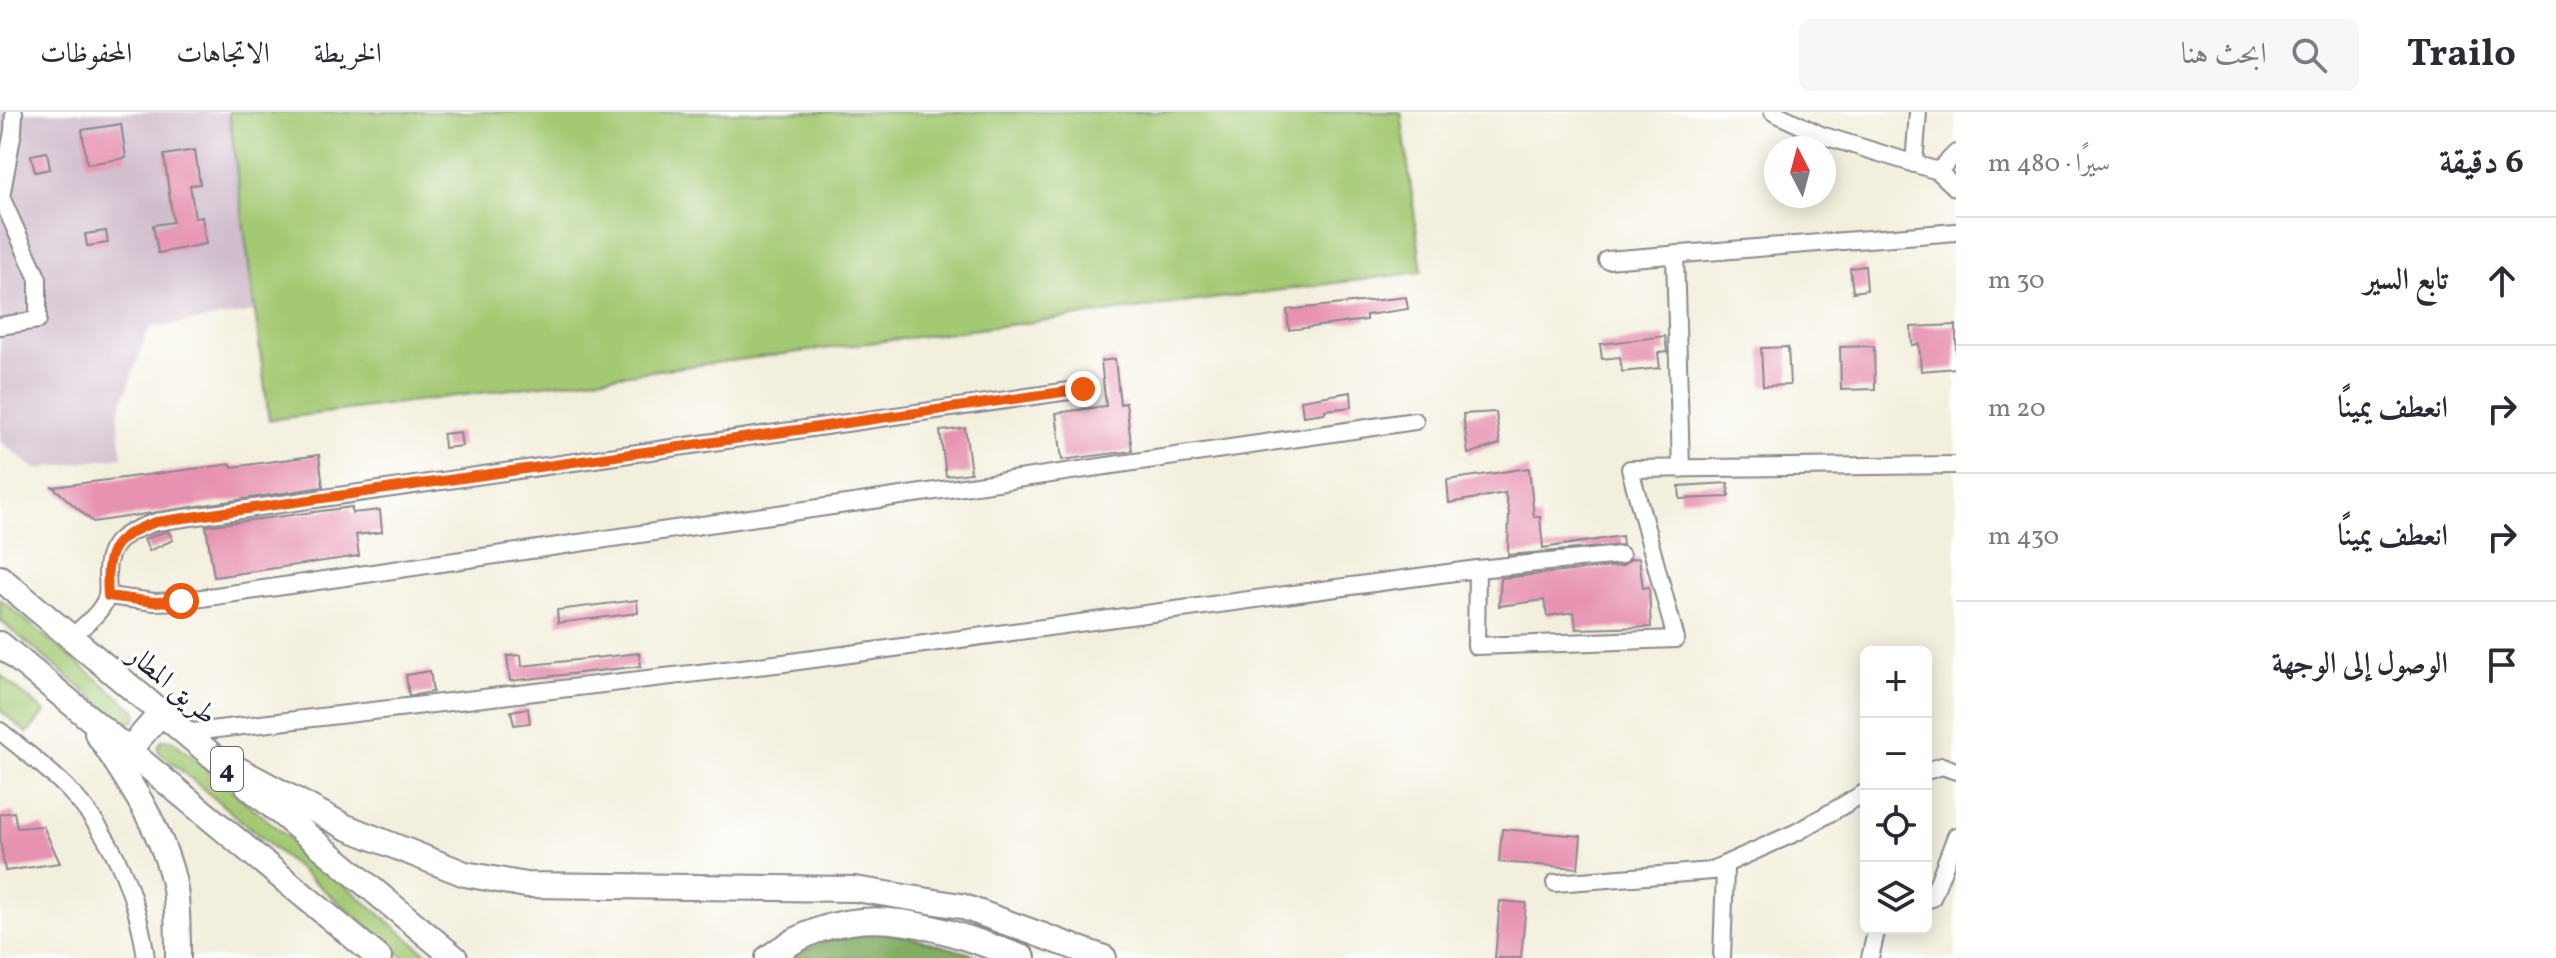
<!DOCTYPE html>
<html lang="ar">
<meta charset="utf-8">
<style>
:root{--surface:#fff;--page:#f7f7f7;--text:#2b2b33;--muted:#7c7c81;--line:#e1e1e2}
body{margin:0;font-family:Vollkorn,Amiri,serif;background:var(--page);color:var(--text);direction:rtl}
.controls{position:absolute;right:24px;bottom:24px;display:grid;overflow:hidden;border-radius:12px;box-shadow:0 4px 20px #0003}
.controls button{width:72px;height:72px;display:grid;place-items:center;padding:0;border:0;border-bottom:2px solid var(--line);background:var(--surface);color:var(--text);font:40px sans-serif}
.compass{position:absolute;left:1764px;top:24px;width:72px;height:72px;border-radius:50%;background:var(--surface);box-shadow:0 4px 20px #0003;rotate:354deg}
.stop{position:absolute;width:24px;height:24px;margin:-18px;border:6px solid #ea580c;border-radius:50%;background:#fff}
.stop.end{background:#ea580c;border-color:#fff;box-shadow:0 2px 8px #0008}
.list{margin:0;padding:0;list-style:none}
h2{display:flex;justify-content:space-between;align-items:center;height:104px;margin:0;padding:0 32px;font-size:34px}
h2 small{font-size:26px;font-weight:400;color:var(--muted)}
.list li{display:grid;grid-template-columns:52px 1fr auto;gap:24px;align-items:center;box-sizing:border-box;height:128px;padding:0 32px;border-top:2px solid var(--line)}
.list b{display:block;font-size:30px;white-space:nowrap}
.list em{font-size:26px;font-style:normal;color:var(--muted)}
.icon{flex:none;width:44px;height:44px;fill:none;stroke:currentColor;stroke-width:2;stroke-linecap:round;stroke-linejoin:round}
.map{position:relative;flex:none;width:1956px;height:846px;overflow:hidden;direction:ltr}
header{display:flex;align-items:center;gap:48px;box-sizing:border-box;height:112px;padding:0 40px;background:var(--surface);border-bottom:2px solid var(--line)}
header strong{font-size:38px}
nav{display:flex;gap:44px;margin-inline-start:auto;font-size:28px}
.search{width:560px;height:72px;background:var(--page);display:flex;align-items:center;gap:20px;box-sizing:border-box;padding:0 28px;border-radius:12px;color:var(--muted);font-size:30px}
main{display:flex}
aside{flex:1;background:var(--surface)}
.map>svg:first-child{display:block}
</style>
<header>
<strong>Trailo</strong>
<div class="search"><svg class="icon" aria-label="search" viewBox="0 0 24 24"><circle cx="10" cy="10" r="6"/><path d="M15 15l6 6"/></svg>ابحث هنا</div>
<nav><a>الخريطة</a><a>الاتجاهات</a><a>المحفوظات</a></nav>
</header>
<main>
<aside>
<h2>6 دقيقة<small>سيرًا · 480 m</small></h2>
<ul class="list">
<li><svg class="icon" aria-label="ahead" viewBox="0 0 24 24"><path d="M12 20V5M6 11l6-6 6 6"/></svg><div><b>تابع السير</b></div><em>30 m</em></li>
<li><svg class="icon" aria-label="right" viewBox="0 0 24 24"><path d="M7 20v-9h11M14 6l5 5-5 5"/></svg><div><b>انعطف يمينًا</b></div><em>20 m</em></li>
<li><svg class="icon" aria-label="right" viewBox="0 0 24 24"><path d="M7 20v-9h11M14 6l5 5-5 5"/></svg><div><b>انعطف يمينًا</b></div><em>430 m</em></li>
<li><svg class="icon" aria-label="arrive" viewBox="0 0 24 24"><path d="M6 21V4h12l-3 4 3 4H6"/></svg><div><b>الوصول إلى الوجهة</b></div></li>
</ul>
</aside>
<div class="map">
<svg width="1956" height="846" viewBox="0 0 1956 846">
<rect width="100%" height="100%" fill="#fff"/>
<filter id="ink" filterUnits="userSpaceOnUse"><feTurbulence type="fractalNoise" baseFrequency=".0125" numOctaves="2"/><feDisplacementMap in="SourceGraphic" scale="16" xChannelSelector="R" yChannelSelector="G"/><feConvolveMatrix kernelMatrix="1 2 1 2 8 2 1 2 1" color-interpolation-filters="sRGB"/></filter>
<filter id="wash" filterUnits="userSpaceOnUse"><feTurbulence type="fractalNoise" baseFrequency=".006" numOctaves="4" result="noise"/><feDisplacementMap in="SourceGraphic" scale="32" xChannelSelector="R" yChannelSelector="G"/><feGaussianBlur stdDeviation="1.8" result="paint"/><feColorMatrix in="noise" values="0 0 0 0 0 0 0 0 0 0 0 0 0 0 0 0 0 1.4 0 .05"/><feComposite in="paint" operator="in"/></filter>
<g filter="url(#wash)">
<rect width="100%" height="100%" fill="#f3efdd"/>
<path fill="#d0bdcc" d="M0,0h229l26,200 -106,16 -31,86 4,43 -87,12 -35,-28z"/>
<path fill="#a4c973" stroke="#637657" stroke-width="2" d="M229,0h1172l21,160 -1153,148z
M0,487l136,112 1,6 -4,5 -8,1 -10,-6 -115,-97z
M0,563l45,37 -18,21 -27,-23z
M162,628h10l260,218h-27l-246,-206 -1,-5z"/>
<path fill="#83ad65" stroke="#526850" stroke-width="2" d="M876,820l35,5 75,21h-200l40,-17z"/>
<g id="blocks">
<path fill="#e792b0" d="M121,12l5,34 -39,6 -5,-34z
M195,38l5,34 -10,1 5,33 7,-1 4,27 -48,9 -5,-28 20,-3 -9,-67z
M47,40l3,17 -15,3 -4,-17z
M106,119l2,12 -21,3 -2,-12z
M1865,154l2,24 -14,2 -3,-24z
M1406,185l2,12 -42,6v5l-77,10 -2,-20z
M1956,213v43l-35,3 -2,-27 -7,1 -1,-18z
M1665,224l2,16 -9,1 2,15 -38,4 -2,-15 -18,2 -2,-15z
M1874,234l1,43 -34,1 -1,-43z
M1788,235l2,38 -27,1 -2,-38z
M1115,247l5,45 6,-1 6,48 -70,9 -6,-47 50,-7 -5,-45z
M1351,280l1,15 -27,3v3l-22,3 -2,-16z
M1496,300l4,32 -32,10 -5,-40z
M965,316l6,45 -25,3 -6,-45z
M460,320l2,14 -18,2 -1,-14z
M319,343l4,32 -230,35 -40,-35 178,-23 1,3z
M1529,356l5,49h6l3,31 79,-12 1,9 -115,10 1,-42 -4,-20 -56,10 -2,-23z
M1728,371l1,14 -49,2 -1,-13z
M352,395v6l28,-3 2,22 -26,3 3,21 -145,21 -8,-51z
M168,419l5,9 -24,11 -5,-12z
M1639,446l4,30 6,-1 2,40 -75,2 -2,-17 -27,4 -3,-16 -45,6 2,-28 121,-12 9,-7z
M637,488l1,13 -80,10 -1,-13z
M639,541l2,13 -131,15 -3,-25 14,-1 1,11z
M430,559l3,21 -24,4 -3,-21z
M528,596l2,15 -16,2 -3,-14z
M14,700l3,16 26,-2 17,37 -55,8 -5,-32v-25z
M1502,717l79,7 -3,32 -79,-6z
M1500,789l26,2 -5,55h-26z"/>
</g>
</g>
<g filter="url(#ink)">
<use href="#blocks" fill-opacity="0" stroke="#8a888c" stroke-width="2"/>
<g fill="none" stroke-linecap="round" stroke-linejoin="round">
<defs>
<path id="minor" d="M1773,0l48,23 117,36 18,17
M1914,52l4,-52
M1938,59l18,-18
M1675,142l6,215
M1607,148l349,-28
M0,214l38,-6v-41l-37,-82 12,-66 1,-19
M1621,443l-144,14 -1,77 200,-7 -46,-170 326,-4
M108,484l46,6 27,-1 1234,-180
M72,525c11,-11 28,-23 34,-38 3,-8 1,-18 1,-26 0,-32 21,-42 49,-51l927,-133
M0,619c22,18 46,36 66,56 47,48 71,106 80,171
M184,621l600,-70 693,-94
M1926,659l16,-5 14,5
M1712,758l85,-38 69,-40
M1555,771l170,-13 -3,88
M1926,788l6,-2 24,-62
M1870,846l7,-30"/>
<path id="highway" d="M0,466l220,184
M0,532l379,314
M97,621c30,45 69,102 78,156 3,23 3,46 3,69
M130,637l30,-35
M209,642l137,73 119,47 61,11 329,4 106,17 143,52
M248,674l207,172
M768,846c86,-65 164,-33 255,0"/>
</defs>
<use href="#minor" stroke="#8a888c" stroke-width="20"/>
<use href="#highway" stroke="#8a888c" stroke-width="28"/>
<use href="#minor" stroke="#fff" stroke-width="16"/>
<use href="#highway" stroke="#fff" stroke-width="24"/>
</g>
</g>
<g fill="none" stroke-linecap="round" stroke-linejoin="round" filter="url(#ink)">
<path stroke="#ea580c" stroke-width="10" d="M181,489l-27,1 -46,-6c-3,-45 4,-59 48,-74l927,-133"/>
</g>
<g text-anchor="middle" stroke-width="6" stroke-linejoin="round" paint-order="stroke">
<rect fill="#fff" stroke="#646476" stroke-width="2" x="211" y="635" width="32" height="44" rx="6"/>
<g font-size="26" font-weight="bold" fill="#22223b">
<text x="227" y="666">4</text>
</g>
<g font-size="28" fill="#22223b" stroke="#fff">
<text transform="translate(173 572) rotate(40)" y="10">طريق المطار</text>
</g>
</g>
</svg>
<div class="controls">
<button>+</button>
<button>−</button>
<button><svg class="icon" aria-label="locate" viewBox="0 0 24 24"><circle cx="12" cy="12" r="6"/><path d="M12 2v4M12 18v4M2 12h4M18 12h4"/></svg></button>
<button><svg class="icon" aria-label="layers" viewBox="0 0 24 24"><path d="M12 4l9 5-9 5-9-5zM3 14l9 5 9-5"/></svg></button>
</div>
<svg class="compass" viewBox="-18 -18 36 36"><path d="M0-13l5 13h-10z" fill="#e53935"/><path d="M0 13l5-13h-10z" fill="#7c7c81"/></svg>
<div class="stop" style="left:181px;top:489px"></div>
<div class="stop end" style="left:1083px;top:277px"></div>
</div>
</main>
